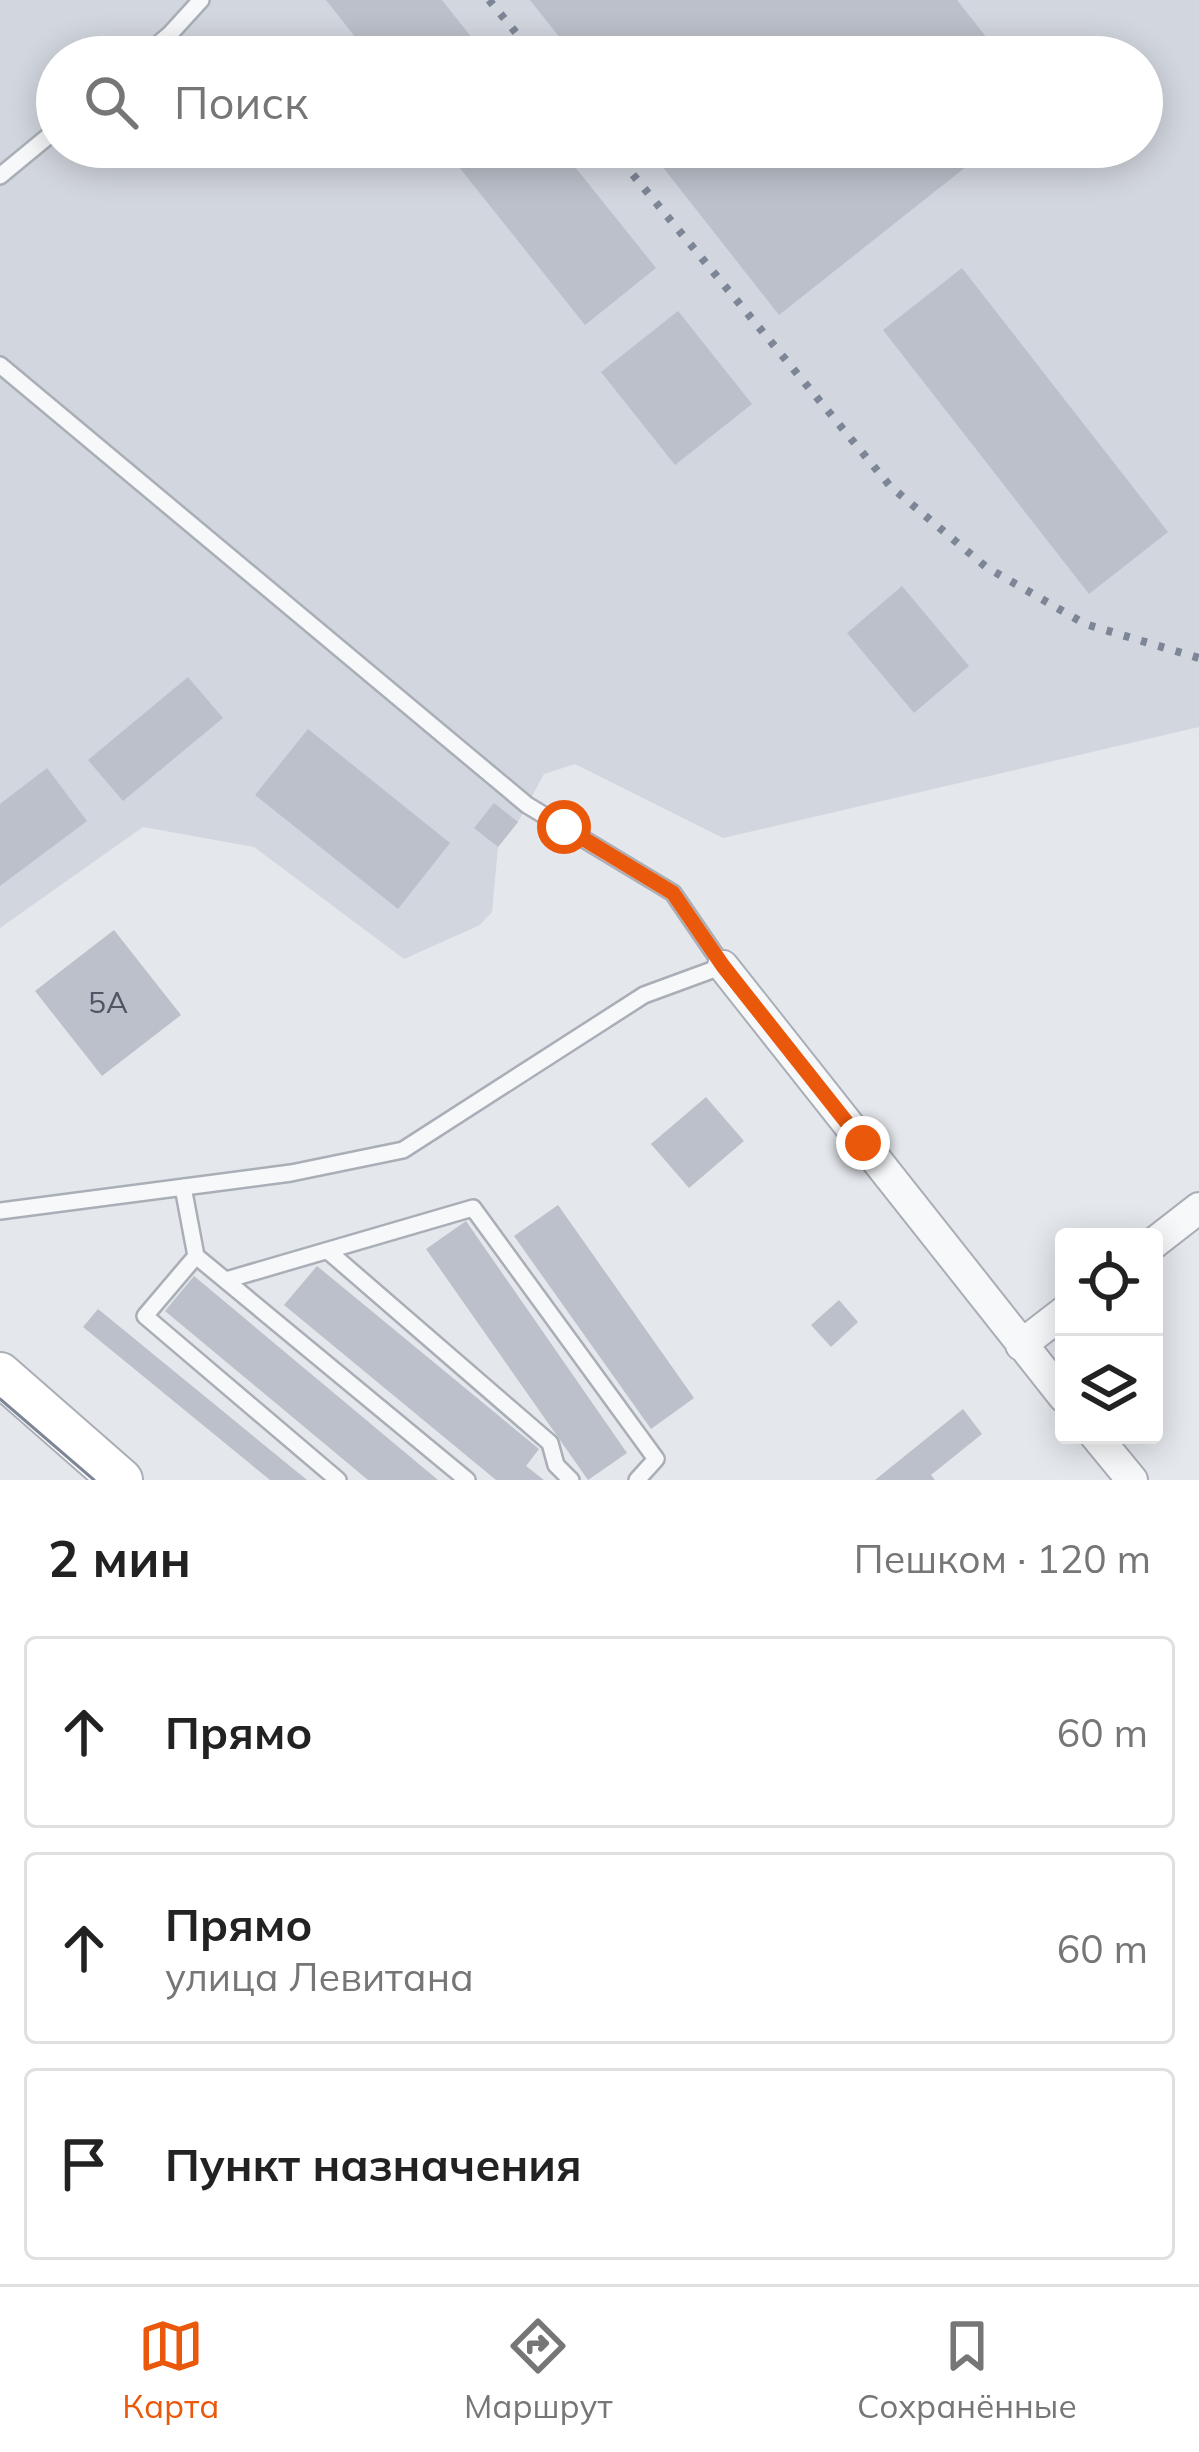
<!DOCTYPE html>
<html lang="ru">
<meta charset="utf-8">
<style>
:root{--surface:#fff;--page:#f2f2f2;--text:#222;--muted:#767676;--line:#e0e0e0;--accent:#ea580c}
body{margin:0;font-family:Mulish,sans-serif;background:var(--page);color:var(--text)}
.controls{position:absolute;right:36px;bottom:36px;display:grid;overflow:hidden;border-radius:12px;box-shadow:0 6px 30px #0003}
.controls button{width:108px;height:108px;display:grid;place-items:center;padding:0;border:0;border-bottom:3px solid var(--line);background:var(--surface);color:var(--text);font:60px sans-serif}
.stop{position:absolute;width:36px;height:36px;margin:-27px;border:9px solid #ea580c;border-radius:50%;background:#fff}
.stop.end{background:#ea580c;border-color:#fff;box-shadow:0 3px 12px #0008}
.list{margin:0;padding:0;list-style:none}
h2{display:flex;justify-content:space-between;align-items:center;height:156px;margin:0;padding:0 48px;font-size:51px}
h2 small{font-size:39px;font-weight:400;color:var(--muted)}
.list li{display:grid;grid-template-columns:78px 1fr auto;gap:36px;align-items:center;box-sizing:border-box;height:192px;margin:0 24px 24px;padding:0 24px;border:3px solid var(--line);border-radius:12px}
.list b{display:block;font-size:45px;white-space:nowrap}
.list p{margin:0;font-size:39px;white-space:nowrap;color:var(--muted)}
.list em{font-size:39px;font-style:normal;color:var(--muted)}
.icon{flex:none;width:66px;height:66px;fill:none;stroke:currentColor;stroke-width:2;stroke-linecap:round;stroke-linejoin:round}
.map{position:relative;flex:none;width:1199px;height:1480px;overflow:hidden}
.search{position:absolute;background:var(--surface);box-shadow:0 6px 30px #0003;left:36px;right:36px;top:36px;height:132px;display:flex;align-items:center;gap:30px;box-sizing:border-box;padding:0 42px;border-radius:66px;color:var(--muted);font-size:45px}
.sheet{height:804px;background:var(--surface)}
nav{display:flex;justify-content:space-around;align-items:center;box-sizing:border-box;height:168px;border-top:3px solid var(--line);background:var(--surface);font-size:33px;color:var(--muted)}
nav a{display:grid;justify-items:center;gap:6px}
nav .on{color:var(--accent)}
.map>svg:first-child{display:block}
</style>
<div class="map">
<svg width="1199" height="1480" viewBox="0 0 1199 1480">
<rect width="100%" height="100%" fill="#e4e7ec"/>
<path fill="#d2d6de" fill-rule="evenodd" d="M0,0h1199v727l-476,111 -148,-74 -31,10 -26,48 -20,25 -6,65 -12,13 -76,34 -150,-112 -111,-20 -143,101zM57,57h1085v90h-1085z"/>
<path fill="#bbc0ca" d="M326,0h116l45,57h-116z
M530,0h427l45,57h-427z
M443,147h116l97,121 -71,57z
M647,147h344l-212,168z
M962,268l206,264 -79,62 -206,-264z
M678,311l74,93 -77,61 -74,-93z
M902,586l67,80 -55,47 -67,-80z
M188,677l35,41 -100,83 -35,-41z
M308,729l142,114 -52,66 -143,-114z
M47,768l40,53 -87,65v-82z
M494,803l24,19 -20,25 -24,-19z
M114,930l67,85 -79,61 -67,-85z
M706,1097l38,44 -55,47 -38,-44z
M558,1205l136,193 -43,31 -137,-193z
M466,1221l161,232 -39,27 -162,-231z
M317,1266l222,183 -13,17 18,14h-48l-212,-175z
M194,1276l244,204h-70l-203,-169z
M839,1300l19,22 -27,25 -20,-22z
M98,1309l209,171h-37l-187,-153z
M963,1409l19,25 -51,41 4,5h-60z"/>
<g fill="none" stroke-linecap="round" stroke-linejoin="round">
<defs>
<path id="lane" d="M143,57l27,-23 31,-34
M0,176l57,-47
M0,365l527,440 146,88 50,73 -79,29 -241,155 -112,23 -291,38
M183,1187l13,69 271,224
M328,1251l222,192 6,22 15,15
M196,1256l-51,60 193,164
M226,1280l247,-72 183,251 -19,21"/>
<path id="street" d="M723,966l341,431
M1154,1243l45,-35
M1021,1345l43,-33
M1095,1435l37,45"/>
<path id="secondary" d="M0,1374l121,106"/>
</defs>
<use href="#lane" stroke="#a9aeb7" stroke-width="20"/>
<use href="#street" stroke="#a9aeb7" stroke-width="34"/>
<use href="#secondary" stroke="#a9aeb7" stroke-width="46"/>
<use href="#lane" stroke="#f7f8fa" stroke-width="15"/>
<use href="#street" stroke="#f7f8fa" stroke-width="30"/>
<use href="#secondary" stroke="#fff" stroke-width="42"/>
<path stroke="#7d8696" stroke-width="3" d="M0,1399l94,81"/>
<path stroke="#7d8696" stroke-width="8" stroke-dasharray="6 12" stroke-linecap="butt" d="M489,0l47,57
M610,147l280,339 96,81 99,57 114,34"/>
</g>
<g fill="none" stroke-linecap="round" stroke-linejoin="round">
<path stroke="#ea580c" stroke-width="15" d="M564,827l109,66 50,73 140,177"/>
</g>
<g text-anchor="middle" stroke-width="10" stroke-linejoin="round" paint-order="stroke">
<g font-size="30" fill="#4f5766">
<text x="108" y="1013">5А</text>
</g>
</g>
</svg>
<div class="controls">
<button><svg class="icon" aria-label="locate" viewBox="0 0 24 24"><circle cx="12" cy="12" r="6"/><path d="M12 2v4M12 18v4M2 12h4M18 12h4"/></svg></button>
<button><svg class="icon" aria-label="layers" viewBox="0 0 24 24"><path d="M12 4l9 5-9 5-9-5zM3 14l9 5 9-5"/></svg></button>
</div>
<div class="stop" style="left:564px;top:827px"></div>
<div class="stop end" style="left:863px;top:1143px"></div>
<div class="search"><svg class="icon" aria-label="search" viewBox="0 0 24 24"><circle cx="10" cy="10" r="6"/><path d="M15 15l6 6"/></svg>Поиск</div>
</div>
<section class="sheet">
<h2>2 мин<small>Пешком · 120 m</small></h2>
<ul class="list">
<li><svg class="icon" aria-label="ahead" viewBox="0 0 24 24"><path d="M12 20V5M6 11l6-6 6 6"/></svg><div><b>Прямо</b></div><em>60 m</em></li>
<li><svg class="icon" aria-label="ahead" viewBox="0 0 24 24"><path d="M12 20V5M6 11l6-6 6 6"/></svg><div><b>Прямо</b><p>улица Левитана</p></div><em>60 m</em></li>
<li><svg class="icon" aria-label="arrive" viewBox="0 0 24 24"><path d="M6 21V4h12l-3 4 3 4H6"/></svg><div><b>Пункт назначения</b></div></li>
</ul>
</section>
<nav>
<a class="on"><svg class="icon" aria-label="map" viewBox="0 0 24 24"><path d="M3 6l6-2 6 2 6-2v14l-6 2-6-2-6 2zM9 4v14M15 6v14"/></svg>Карта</a>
<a><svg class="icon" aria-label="directions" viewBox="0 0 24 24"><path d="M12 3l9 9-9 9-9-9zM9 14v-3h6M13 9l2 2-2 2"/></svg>Маршрут</a>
<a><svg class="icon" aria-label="saved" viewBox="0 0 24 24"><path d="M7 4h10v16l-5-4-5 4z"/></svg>Сохранённые</a>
</nav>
